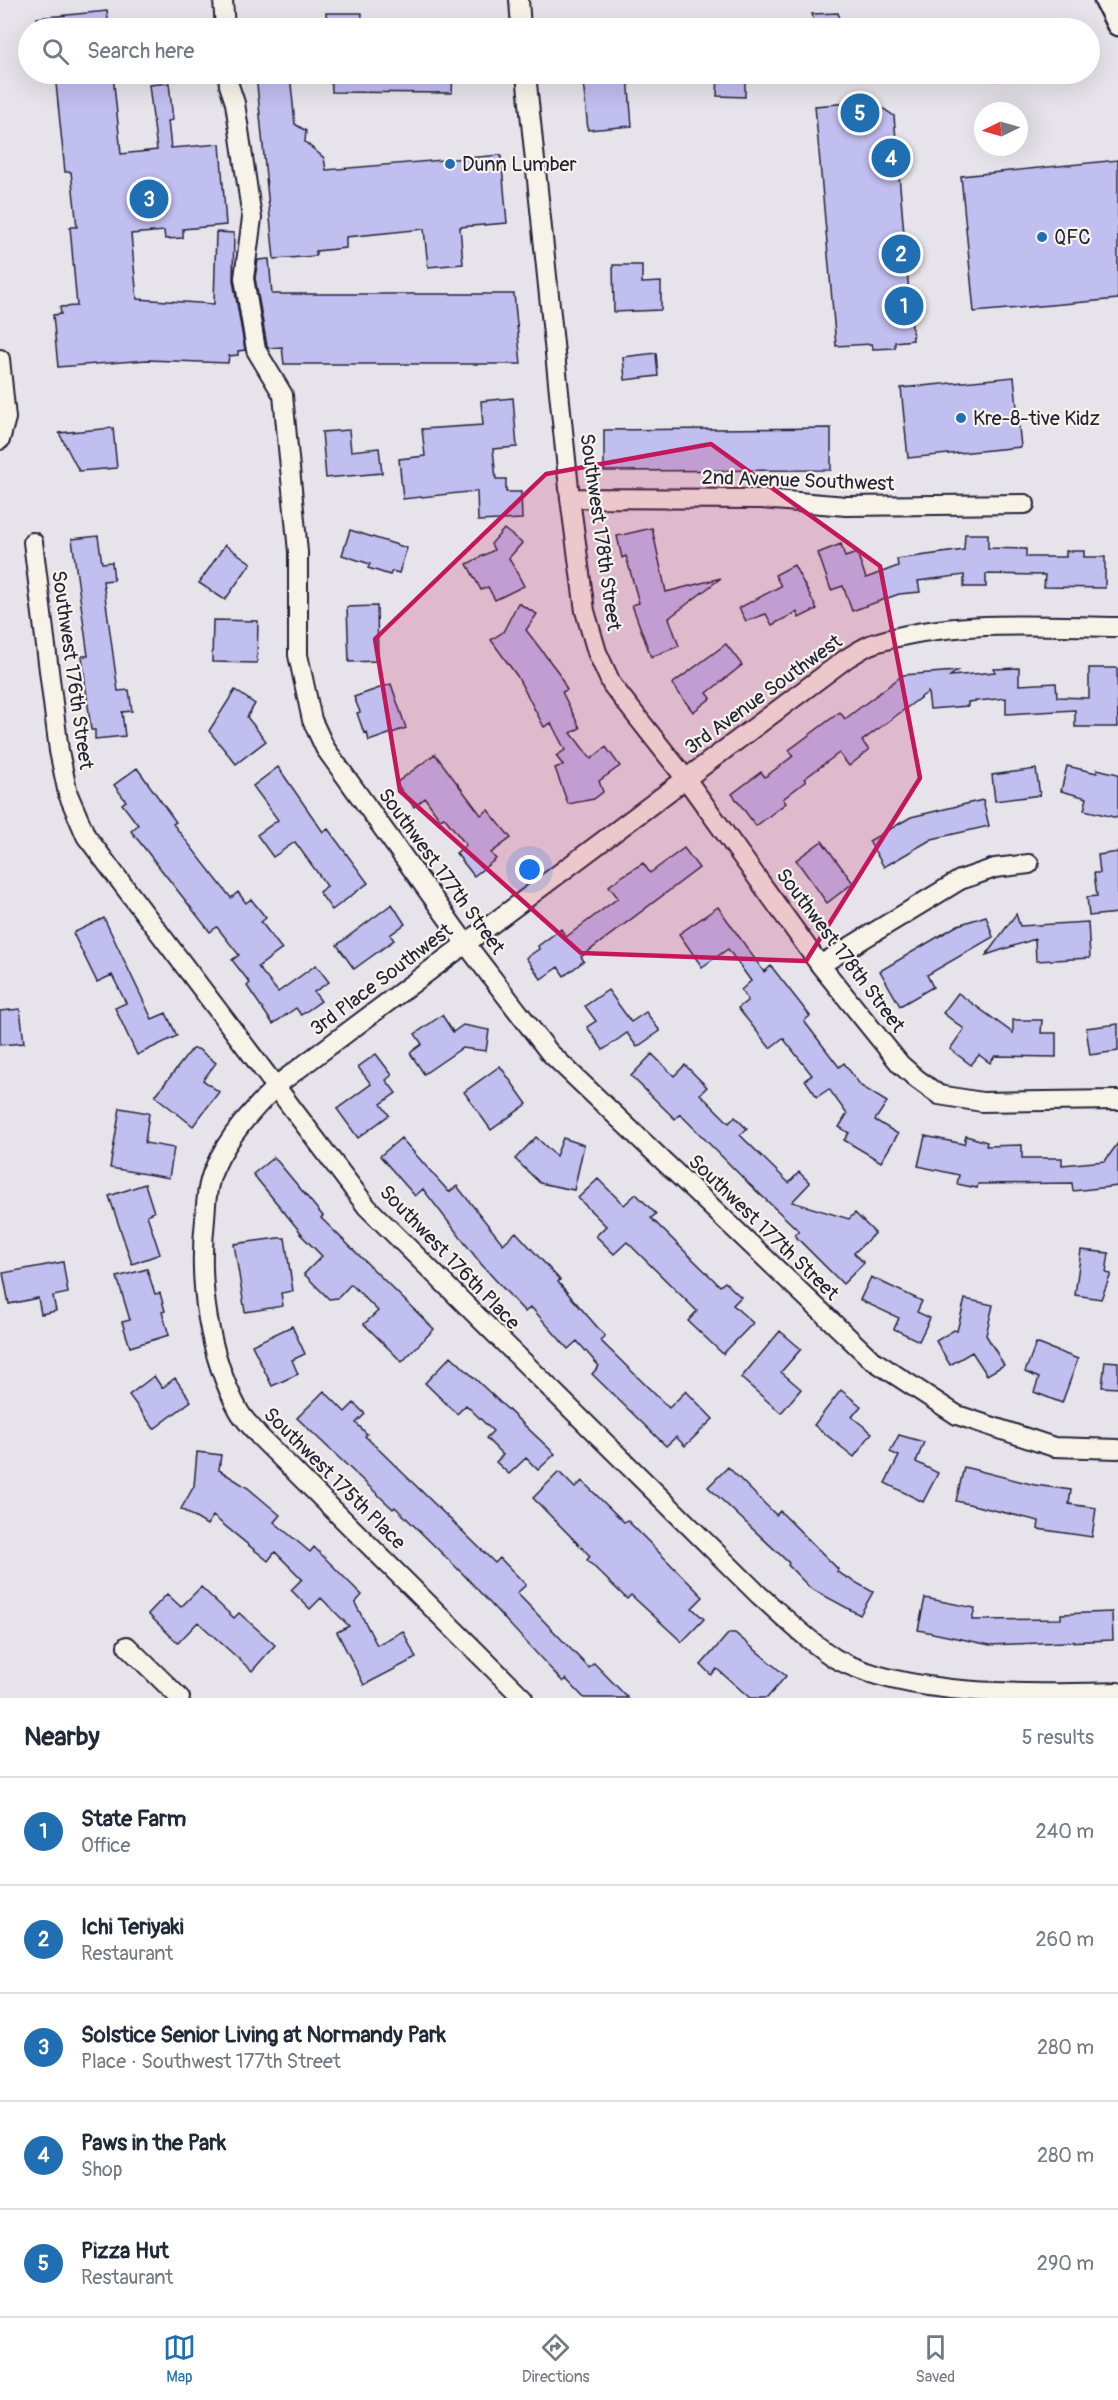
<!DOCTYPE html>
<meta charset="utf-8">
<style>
:root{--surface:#fff;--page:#f6f6f7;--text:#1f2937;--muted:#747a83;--line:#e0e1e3;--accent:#1f6fb2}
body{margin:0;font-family:Pangolin,sans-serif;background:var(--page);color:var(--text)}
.compass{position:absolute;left:974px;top:102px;width:54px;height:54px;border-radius:50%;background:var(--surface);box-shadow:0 6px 24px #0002;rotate:265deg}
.you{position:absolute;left:530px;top:870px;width:21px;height:21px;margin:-15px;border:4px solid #fff;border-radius:50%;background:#1a73e8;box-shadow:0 0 0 9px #1a73e833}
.badge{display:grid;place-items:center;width:39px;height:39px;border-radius:50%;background:var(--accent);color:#fff;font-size:20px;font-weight:700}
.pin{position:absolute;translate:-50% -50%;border:3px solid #fff;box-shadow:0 2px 6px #0006}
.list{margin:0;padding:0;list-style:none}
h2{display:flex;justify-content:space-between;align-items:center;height:78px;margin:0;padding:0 24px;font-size:26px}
h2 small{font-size:20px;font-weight:400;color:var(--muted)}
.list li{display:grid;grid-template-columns:39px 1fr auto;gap:18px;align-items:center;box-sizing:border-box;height:108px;padding:0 24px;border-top:2px solid var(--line)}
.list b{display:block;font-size:22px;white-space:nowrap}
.list p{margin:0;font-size:20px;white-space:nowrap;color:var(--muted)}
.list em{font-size:20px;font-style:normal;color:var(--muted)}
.icon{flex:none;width:33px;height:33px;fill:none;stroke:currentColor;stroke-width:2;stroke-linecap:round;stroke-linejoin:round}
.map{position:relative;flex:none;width:1118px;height:1698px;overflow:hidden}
.search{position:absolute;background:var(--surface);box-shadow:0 6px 24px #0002;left:18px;right:18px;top:18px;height:66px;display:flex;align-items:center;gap:15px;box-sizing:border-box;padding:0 21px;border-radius:33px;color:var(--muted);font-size:22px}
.sheet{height:618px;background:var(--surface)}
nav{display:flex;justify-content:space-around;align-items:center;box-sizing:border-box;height:84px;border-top:2px solid var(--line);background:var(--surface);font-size:16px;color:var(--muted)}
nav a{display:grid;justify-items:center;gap:3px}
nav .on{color:var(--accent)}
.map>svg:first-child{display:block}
</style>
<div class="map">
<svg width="1118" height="1698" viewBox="0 0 1118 1698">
<rect width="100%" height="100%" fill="#e7e3ea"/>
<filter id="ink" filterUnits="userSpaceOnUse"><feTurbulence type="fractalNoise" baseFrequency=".0167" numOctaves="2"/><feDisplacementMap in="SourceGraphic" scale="12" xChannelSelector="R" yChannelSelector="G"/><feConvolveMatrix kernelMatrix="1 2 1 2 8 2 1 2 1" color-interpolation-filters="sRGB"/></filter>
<g filter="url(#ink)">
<path fill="#c1bef0" stroke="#22223b" stroke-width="1.5" d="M107,11l2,17h-71l-1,-10z
M326,13h36l-1,15h-34z
M838,13l5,15h-27l-4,-14z
M55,74h58l8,80 36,-4 -8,-65 20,-2 4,37 -5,1 3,27 49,-4 6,81 -43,4v9l-18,1 -1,-8 -33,3 6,65 77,5 2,-72 18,1 -1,47 12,70 -7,1v4l-9,1 -1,7 -81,-3 -89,7 -5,-52 8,-1 -1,-7 17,-1 -7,-79h7l-6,-55h-6z
M256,74h34l5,50 11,7 -1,11 19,16 2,12 175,-15 6,68 -47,4 3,37 -35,3 -4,-38 -78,8v11l-30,3v5l-42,3z
M331,74h122l-1,19 -120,-1z
M718,74h27v23l-28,-1z
M628,77l4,49 -44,4 -5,-49z
M872,101l22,15 19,224 -18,2v6l-22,1 -1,-5 -36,2 -21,-240z
M1118,160v139l-144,13 -13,-136z
M269,259l3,35h242l7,70h-237l-2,-17 -14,1 -1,-2 -12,-68 3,-18z
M613,265h29v18l19,-1v28l-47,2z
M656,353l2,23 -33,4 -2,-23z
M1014,377l7,70 -113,11 -7,-70z
M513,398l4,49 -24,2 3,30h10v13h15l1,27 -44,2 -1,-30 -74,8 -4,-40 26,-3 -3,-27 61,-4 -2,-24z
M113,428l4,40 -38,3 -20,-38z
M831,428v42l-227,1v-41z
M349,430l2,21 28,-3 3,25 -56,5 -4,-46z
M652,528l14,64 55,-14 -52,40 10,28 -28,11 -19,-52 7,-2 -13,-47 -4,2 -5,-22z
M504,529l18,14 -13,15 15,28 -29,14 -7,-13 -7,3 -14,-26 27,-14 -3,-6z
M350,530l57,18 -8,25 -7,-2 -2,4 -22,-7 2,-4 -28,-9z
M965,534h23v14l38,1v8h40v-6h18v6h21v31l-61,-1 1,-12 -59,-1v13h-22v-12l-46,6 2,11 -21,2 -47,17 -9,-25 -12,4 -13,-37 23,-9 4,13 12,-4 9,25 32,-12 -1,-7 67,-9z
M98,536l4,27 10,-1 2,18 -11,1 15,110 11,-1 3,21 -10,1 3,24 -30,3v-9h-4l-9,-74h6l-16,-117z
M225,545l26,18 -26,37 -26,-17z
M794,565l23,44 -18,9 -2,-6 -25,13 -6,-11 -20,7 -7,-13 42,-22 -6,-11z
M518,603l19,11 -11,16 32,42 9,18 -5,2 18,36 -9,5 20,26 15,-12 14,19 -21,15 4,11 -9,7 -26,5 -13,-36 8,-3 -7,-9 9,-6 -14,-27 -7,4 -27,-51 -26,-36 12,-8z
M377,606l1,55 -29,1 -2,-55z
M213,620l45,1 -1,42 -45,-1z
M726,644l16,21 -35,28 4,5 -18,14 -21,-28z
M1019,668v17l37,-2 1,14 32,1v-30h28l1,59h-43v-17l-69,4v-16l-38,4v4l-38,3 -2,-17 -66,49 7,9 -20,16 -10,-13 -35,26 2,2 -23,18 3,4 -30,23 -24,-32 29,-22 4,5 28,-21 -4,-6 51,-38 5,7 58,-44 54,-4 -7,5 45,-4 -1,-3z
M391,684l15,44 -37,13 -2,-9 -3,1 -7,-20 3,-1 -6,-15z
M235,690l20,14 -8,13 19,24 -30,23 -27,-33z
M435,754l46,61 7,-5 23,28 -20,15 5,6 -22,17 -18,-23 10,-8 -22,-28 -4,2 -15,-21 -11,9 -18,-24z
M1067,766l30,7v-4l21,5v44l-34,-8 3,-12 -26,-7z
M278,767l45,65 5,-3 40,54 -36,27 -13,-18 8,-6 -32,-44 -22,15 -16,-22 21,-15 -25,-34z
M137,768l39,54 -3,2 58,74 7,-6 8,11 5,-4 15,19 -5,4 21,27 -24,18 20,25 38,-27 13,17 -15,10 7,9 -20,14 -5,-7 -23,16 -26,-38 3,-3 -18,-23 7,-5 -22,-28 -7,5 -79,-101 7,-6 -16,-21 4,-3 -12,-16z
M1036,769l4,26 -45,6 -3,-26z
M983,800l6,26 -57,13 -48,28 -15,-26 42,-24z
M822,841l31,42 -26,20 -31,-43z
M684,848l15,20 -118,89 3,4 -20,15 -6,-9 -17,12 -15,-21 13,-9 -1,-3 23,-17 5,8 52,-39 -9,-12 15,-11 19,-12 7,10z
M1118,852v61l-29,3 -2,-19 10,-1 -3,-23h6l-2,-18z
M392,904l13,20 -15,11 4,5 -40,29 -17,-24z
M718,907l46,65 7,-6 39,50 -6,5 35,46 5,-4 17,23 26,16 -12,18 23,14 -17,28 -37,-22 5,-7 -10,-6 8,-13 -18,-25 -12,8 -12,-17 7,-5 -29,-37 -13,10 -32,-40 10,-8 -7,-10 10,-9 -23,-32 -26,18 -23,-33z
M1016,914l4,12 68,-4 2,36 -54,3 -1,-22 -49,16z
M986,916l7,21 -66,38 6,12 -33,19 -20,-35 78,-46z
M104,918l48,101 14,-6 11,23 -40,19 -22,-47 11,-5 -14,-28 -15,7 -24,-49z
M608,990l23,32 15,-10 14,19 -23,16 -10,-14 -24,17 -16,-23 9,-6 -11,-15z
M958,993l55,40v-13h29l-1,13h15v24l-61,-1 -5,7 -11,-8 -8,10 -21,-16 14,-20 -21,-16z
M20,1009l4,34 -24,2v-34z
M442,1015l11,17 10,-7 26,5 -3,21 -24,-3 -38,26 -14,-21 12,-9 -7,-10z
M1118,1024v27l-28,4 -4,-27z
M192,1049h6l18,14 -13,17 16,12 -26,34 -38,-30z
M376,1054l16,21 -6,5 10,13 -15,11 8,11 -31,23 -21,-29 34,-25 -13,-17z
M652,1054l22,22 11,-11 22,22 -7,7 29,29 6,-6 12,12 -7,6 49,48 10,-11 11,11 -18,19 57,17 6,-6 20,20 -21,20 10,10 -21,21 -49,-49 5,-4 -51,-48 -68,-69 -5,5 -44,-43z
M500,1066l27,38 -36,26 -27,-38z
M120,1108l29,5 -4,30 29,5 -5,30 -59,-10z
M925,1136l39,8 2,-8 21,6 -1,4 36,-1v13h40v7l43,-4 13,-18v43l-45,5 -1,-8 -94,1 -1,4 -20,-4 2,-9 -41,-9z
M536,1137l20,19 7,-18 21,7 -10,45 -34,-7 -25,-24z
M401,1138l48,54 8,-6 46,58 13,-12 44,48 -2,2 47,54 -5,4 69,68 17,-17 27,28 -28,27 -9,-9 -10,9 -74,-72 7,-8 -22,-25 -9,8 -37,-42 -6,5 -44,-48 -58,-75 -8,7 -35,-40z
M274,1157l49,59 -2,2 113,111 -32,33 -38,-38 14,-13 -27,-27 -13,14 -9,1 -25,-25 18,-18 -22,-22h2l-49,-60z
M598,1179l26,26 12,-11 20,20 -5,4 69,68 5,-4 16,15 -8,8 20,18 -30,31 -35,-33 9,-10 -70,-69 -13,12 -18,-18 10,-10 -28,-28z
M145,1184l9,28 -7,3 13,39 -28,10 -23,-68z
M278,1238h7l8,53 -12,2 2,13 -38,6 -11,-68z
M1081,1250l28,3 -3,20 5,1 -10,25 -26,-4z
M63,1262l5,31 -15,3 3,15 -15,3 -3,-16 -29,6 -6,-31z
M147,1269l8,25 5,-1 5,18 -3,1 7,23 -39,12 -8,-25 8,-2 -13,-43z
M871,1277l51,24 -5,11 13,6 -11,23 -25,-12 5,-11 -39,-18z
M965,1299l28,6 -7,30 18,30 -17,10 -15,-23 -22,13 -14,-24 18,-11 3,1z
M292,1326l13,28 -13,6 6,14 -26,12 -20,-41z
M780,1331l21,18 -20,23 20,17 -20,24 -40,-35z
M1036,1343l42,16 -16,44 -28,-11 5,-14 -14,-6z
M451,1356l104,98 -17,16 -12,-12 -17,16 -13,-12 7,-7 -17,-17 7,-7 -27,-26 -9,9 -32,-31z
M1105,1361l13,1v26l-16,-1z
M154,1376l8,12 13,-10 16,23 -37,28 -25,-34z
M841,1390l20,16 -9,11 20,16 -18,24 -40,-32z
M324,1391l21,21 9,-9 11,11 -9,9 11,11 -2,2 130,127 5,-5 26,27 -9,8 72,75 5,-5 34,35h-44l-18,-19 -3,3 -99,-107 -69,-68 -2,2 -96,-91z
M899,1435l25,7 -8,20 22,11 -15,29 -38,-19 14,-27 -9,-4z
M197,1452l24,3 -2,15 29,18 32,27 -6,7 36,30 4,-5 48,48 -7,8 22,42 26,-14 13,27 -52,27 -27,-53 12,-6 -28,-28 -11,11 -19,-19 11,-11 -27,-27 -7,9 -55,-45 -6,9 -26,-16 13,-23z
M728,1467l48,48 4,-4 58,58 -1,3 36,20 -13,23 -50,-27 -22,-23 1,-2 -81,-76z
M964,1467l71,18 36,5 -2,14 27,4 -4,29 -54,-8 1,-8 -83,-20z
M559,1472l16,16 7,-7 42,41 3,-2 76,77 -11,11 12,11 -22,23 -51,-47 -4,4 -40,-39 3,-4 -57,-58z
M201,1587l33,31 5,-5 36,32 -23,26 -54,-49 -20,21 -30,-29 19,-20 14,13z
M925,1598l50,10 -3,12 89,-1v-5l51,-2 1,28 -123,5 -72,-15z
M729,1633h6l51,43 -19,22h-17l-33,-29 -6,6 -10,-10z"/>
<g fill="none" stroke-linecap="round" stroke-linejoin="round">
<defs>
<path id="minor" d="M223,0l2,28
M519,0l2,28
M228,74l1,11 6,18 17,115 -8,60 12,72 27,45 15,157v103l14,65 13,28 141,196 83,108 322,307 86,56 97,32 64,2
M526,74l44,424 15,113 12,41 15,33 74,94 134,186 80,99 17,15 22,16 43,7 136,-2
M0,359l6,59 -6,22
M570,498l192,1 84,7 179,-2
M33,542l26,209 9,43 18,42 281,371 392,388c25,22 49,46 77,64 75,39 196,35 282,33
M820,965l140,-85 35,-12 34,-4
M127,1646l53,52
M523,1698l-264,-262c-6,-8 -15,-16 -20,-25 -31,-57 -41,-128 -34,-192 1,-16 2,-35 9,-50 14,-33 38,-58 63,-84l570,-427c9,-5 18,-12 28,-15 77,-24 163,-17 243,-16"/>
<path id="tertiary" d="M1106,0l12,24"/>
</defs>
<use href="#minor" stroke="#22223b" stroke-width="22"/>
<use href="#tertiary" stroke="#22223b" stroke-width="27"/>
<use href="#minor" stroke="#f7f3e8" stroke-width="18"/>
<use href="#tertiary" stroke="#f7f3e8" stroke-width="22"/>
</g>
</g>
<path fill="#c2185b" fill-opacity="0.2" stroke="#c2185b" stroke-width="4.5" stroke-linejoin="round" d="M711,444l169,122 40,212 -114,183 -225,-8 -181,-162 -25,-152 171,-165z"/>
<g fill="#1f6fb2" stroke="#f7f3e8" stroke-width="2">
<circle cx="450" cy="164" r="6"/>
<circle cx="1042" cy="237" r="6"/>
<circle cx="961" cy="418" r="6"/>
</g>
<g text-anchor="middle" stroke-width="4.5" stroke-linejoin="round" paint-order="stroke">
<g font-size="20" fill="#22223b" stroke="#f7f3e8" text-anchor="start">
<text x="462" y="171">Dunn Lumber</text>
<text x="1054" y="244">QFC</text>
<text x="973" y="425">Kre-8-tive Kidz</text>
</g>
<g font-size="20" fill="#22223b" stroke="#f7f3e8">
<text transform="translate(798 480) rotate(2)" y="7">2nd Avenue Southwest</text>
<text transform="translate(601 532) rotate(82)" y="7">Southwest 178th Street</text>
<text transform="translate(73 670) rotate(82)" y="7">Southwest 176th Street</text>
<text transform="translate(763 694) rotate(-36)" y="7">3rd Avenue Southwest</text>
<text transform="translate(442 871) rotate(54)" y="7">Southwest 177th Street</text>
<text transform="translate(841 950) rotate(53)" y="7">Southwest 178th Street</text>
<text transform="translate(381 979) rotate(-37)" y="7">3rd Place Southwest</text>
<text transform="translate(764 1227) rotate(44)" y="7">Southwest 177th Street</text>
<text transform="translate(450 1257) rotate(46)" y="7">Southwest 176th Place</text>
<text transform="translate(335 1478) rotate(45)" y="7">Southwest 175th Place</text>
</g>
</g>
</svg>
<svg class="compass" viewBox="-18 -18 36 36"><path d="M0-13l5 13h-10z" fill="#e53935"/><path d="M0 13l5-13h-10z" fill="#747a83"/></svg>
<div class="you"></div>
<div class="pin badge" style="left:904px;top:306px">1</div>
<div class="pin badge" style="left:901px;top:254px">2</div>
<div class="pin badge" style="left:149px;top:199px">3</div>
<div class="pin badge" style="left:891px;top:158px">4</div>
<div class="pin badge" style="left:860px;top:113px">5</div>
<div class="search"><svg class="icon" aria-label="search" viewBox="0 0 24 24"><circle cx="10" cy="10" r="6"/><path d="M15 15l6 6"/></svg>Search here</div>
</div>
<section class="sheet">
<h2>Nearby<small>5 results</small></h2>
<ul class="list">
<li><span class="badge">1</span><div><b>State Farm</b><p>Office</p></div><em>240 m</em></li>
<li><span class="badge">2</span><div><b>Ichi Teriyaki</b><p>Restaurant</p></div><em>260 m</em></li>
<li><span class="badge">3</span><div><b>Solstice Senior Living at Normandy Park</b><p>Place · Southwest 177th Street</p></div><em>280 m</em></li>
<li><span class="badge">4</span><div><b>Paws in the Park</b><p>Shop</p></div><em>280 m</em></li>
<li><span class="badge">5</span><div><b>Pizza Hut</b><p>Restaurant</p></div><em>290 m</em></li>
</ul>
</section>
<nav>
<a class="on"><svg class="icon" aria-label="map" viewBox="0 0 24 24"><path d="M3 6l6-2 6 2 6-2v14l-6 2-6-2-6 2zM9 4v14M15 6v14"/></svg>Map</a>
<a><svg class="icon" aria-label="directions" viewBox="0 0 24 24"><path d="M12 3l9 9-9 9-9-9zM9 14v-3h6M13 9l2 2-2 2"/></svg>Directions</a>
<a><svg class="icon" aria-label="saved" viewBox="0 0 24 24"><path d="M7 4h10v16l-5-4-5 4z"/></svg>Saved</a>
</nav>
